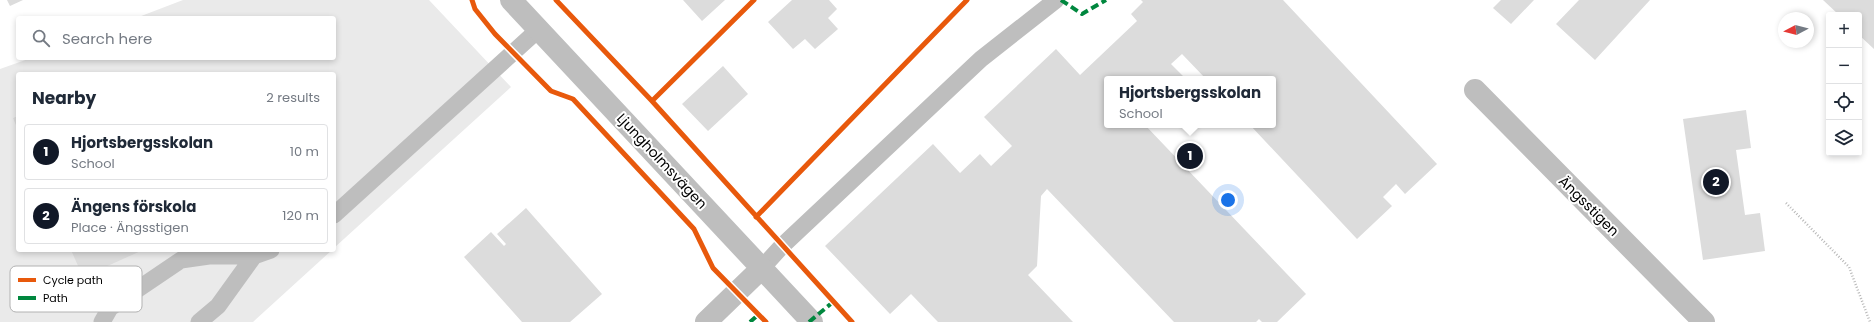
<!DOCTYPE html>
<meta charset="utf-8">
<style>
:root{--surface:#fff;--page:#f2f2f3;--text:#1f2937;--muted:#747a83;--line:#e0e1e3;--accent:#111827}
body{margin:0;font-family:Poppins,sans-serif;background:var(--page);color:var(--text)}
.controls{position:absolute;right:12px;top:12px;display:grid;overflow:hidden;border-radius:4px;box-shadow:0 2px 6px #0003}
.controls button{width:36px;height:36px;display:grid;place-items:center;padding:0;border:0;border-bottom:1px solid var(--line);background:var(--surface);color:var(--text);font:20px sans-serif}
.compass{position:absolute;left:1778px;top:12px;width:36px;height:36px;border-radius:50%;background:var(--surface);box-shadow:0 2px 6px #0003;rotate:263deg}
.you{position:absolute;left:1228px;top:200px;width:14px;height:14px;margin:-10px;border:3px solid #fff;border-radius:50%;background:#1a73e8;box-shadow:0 0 0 6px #1a73e833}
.badge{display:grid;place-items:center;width:26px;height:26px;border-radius:50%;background:var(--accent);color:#fff;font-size:13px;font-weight:700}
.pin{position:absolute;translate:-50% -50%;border:2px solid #fff;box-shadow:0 1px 4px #0006}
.popup{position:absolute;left:1104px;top:76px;width:172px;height:52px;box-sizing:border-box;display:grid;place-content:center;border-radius:4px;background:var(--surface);filter:drop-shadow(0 1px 3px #0005);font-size:13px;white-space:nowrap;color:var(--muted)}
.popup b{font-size:15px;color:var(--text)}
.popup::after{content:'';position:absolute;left:50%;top:100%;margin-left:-8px;border:8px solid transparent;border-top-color:var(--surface)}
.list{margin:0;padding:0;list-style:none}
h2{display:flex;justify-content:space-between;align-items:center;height:52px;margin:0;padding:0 16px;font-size:17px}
h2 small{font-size:13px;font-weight:400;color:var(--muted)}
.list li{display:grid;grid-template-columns:26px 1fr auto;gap:12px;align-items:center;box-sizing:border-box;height:56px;margin:0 8px 8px;padding:0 8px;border:1px solid var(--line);border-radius:4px}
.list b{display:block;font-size:15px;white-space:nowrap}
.list p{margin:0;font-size:13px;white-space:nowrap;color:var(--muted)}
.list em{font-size:13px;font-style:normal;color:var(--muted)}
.icon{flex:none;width:22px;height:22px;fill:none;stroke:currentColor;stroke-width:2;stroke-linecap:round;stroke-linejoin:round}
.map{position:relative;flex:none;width:1874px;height:322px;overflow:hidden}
.search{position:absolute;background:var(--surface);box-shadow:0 2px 6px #0003;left:16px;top:16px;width:320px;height:44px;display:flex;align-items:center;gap:10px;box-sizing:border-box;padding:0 14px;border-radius:4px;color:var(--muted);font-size:15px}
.panel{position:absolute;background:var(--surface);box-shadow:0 2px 6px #0003;left:16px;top:72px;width:320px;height:180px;border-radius:4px}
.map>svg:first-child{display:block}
</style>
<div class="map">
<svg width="1874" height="322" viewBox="0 0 1874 322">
<rect width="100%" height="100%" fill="#fff"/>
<path fill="#eaeaea" d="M183,0h246l82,87 -177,161v-174h-316v176h314l-79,72h-253v-253l31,-11h303v-40h-198z"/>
<path fill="#dcdcdc" d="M7,0h16l-13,6z
M683,0h42l-23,21z
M792,0h37l8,9 -9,9 10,11 -23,20 -10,-10 -12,10 -25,-27z
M1141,0h142l154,164 -32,30 -9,-10 -13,13 9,9 -35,33 -107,-114h23v-46h-67l-24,-25 -11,10 15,15h-79v46h38l161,169 -29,28h-15l-3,-3 -3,3h-82l-127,-133 -6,7 -4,70 -9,9 45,47h-135l-27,-28 -21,20 -65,-68 108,-102 27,29 20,-19 11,12 21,-20 -28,-29 72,-68 24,26 57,-54 -6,-7 12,-12z
M1501,0h33l-23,24 -18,-16z
M1579,0h71l-55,60 -39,-36z
M1823,0h51v49l-15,-14v-20h-20z
M723,66l25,28 -40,37 -26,-27z
M1746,110l5,38 -15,2 9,65 15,-2 5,38 -62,9 -20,-141z
M18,116v14l-5,-12z
M526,208l76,86 -32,28h-48l-58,-65 27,-25 13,14 2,-2 -9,-10z
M71,250h72l-60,27z"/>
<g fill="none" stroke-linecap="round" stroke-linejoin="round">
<path stroke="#b8b8b8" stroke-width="2.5" stroke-dasharray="1 2" stroke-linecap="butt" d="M1786,203l63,64 21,55"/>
<path stroke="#bebebe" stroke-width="17" d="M334,215l205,-186
M762,268l20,-22 199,-187 75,-59
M102,322l8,-14 71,-48 28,-4h45l17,-6
M199,322l19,-16 36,-50"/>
<path stroke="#bebebe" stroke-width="22" d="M511,0l301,322
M1475,90l229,232
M706,322l56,-54"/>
<path stroke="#00873e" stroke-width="4" stroke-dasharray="8 4" stroke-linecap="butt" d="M1061,0l21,14 24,-14
M750,322l9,-8
M809,322l24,-20"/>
<defs>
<path id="cycleway" d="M472,0l3,9 20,25 56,57 22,8 121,130 19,39 53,54
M556,0l96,101 200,221
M652,101l102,-101
M756,217l211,-217"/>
</defs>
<use href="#cycleway" stroke="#fff" stroke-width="8"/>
<use href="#cycleway" stroke="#e8590c" stroke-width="5"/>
</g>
<g text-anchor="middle" stroke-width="4" stroke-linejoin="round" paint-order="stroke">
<g font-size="14" fill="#000" stroke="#fff">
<text transform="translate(662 161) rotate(47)" y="5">Ljungholmsvägen</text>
<text transform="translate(1589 206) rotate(45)" y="5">Ängsstigen</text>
</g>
</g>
<rect x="10" y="266" width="132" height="46" rx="6" fill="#fff" stroke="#b2b2b2" stroke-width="1"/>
<rect x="18" y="278" width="18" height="4" fill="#e8590c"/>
<rect x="18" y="296" width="18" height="4" fill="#00873e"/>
<g font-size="11" fill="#000">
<text x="43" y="284">Cycle path</text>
<text x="43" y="302">Path</text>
</g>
</svg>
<div class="controls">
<button>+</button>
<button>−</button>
<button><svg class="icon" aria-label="locate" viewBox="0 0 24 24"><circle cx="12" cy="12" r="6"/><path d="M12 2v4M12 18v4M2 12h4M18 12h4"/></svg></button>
<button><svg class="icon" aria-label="layers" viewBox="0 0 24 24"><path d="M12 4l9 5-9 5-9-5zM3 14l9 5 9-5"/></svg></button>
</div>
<svg class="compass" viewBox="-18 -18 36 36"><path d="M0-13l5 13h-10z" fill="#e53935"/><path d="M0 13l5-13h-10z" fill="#747a83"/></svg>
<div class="you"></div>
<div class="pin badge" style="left:1190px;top:156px">1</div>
<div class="popup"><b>Hjortsbergsskolan</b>School</div>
<div class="pin badge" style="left:1716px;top:182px">2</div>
<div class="search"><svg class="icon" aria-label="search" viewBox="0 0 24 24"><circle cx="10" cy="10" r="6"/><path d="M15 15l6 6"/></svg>Search here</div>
<section class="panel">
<h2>Nearby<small>2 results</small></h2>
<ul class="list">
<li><span class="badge">1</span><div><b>Hjortsbergsskolan</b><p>School</p></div><em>10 m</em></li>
<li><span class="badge">2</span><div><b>Ängens förskola</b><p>Place · Ängsstigen</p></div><em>120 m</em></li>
</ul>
</section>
</div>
